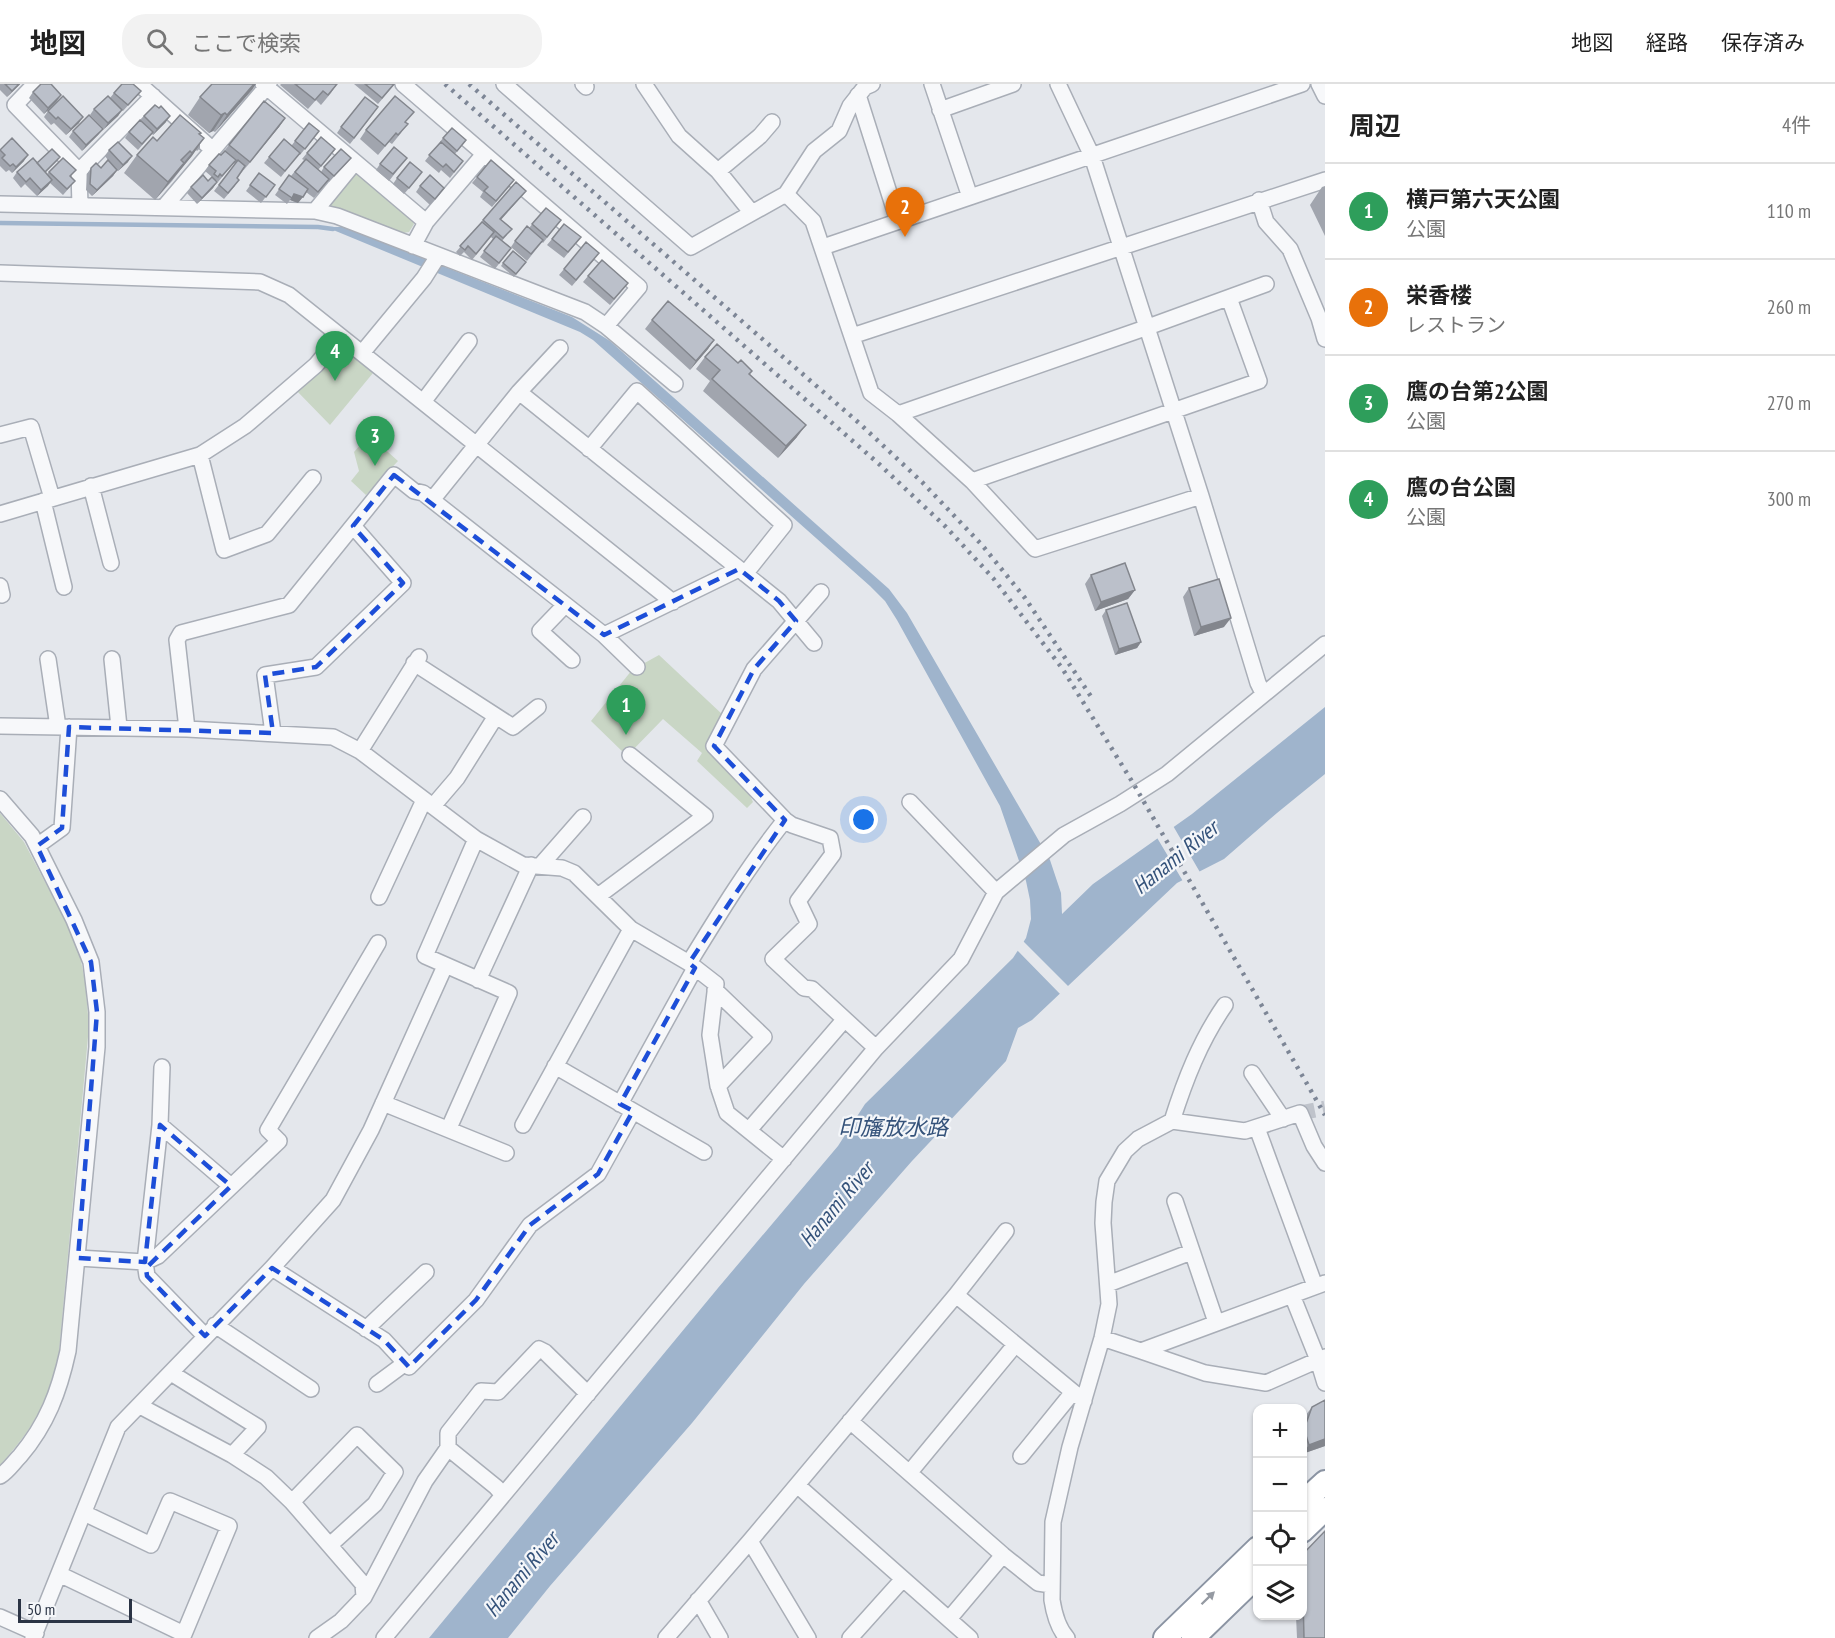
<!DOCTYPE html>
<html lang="ja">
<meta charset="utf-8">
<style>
:root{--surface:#fff;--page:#f2f2f2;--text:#222;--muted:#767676;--line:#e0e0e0;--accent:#d1495b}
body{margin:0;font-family:"PT Sans Narrow","Noto Sans JP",sans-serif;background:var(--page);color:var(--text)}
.controls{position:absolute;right:18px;bottom:18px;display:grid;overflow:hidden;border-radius:12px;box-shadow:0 2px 4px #0004}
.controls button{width:54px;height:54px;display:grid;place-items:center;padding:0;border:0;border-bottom:2px solid var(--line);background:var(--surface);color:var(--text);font:30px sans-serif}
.scale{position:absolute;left:18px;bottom:15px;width:114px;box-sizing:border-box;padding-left:6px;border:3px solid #2b3445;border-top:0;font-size:16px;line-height:21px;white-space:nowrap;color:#2b3445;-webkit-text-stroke:4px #f4f6f9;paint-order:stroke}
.you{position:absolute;left:864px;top:736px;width:21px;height:21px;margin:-15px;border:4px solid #fff;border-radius:50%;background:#1a73e8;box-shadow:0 0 0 9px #1a73e833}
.badge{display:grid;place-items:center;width:39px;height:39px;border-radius:50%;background:var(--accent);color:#fff;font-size:20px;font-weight:700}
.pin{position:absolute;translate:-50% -50px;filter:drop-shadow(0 2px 3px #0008)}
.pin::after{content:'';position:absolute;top:32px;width:21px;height:18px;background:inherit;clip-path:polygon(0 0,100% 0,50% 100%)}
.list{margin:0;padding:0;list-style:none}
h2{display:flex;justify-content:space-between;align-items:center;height:78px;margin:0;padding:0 24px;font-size:26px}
h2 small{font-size:20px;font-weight:400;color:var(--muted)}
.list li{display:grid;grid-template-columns:39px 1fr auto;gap:18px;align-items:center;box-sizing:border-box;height:96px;padding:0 24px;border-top:2px solid var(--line)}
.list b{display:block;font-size:22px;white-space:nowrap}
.list p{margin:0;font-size:20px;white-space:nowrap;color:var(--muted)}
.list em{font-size:20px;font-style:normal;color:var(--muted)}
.icon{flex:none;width:33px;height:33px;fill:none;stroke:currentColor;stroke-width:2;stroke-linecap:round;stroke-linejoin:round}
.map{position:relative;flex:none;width:1325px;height:1554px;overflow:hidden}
header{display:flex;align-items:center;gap:36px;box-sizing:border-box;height:84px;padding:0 30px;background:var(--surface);border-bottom:2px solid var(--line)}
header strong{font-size:28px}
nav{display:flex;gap:33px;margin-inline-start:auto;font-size:21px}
.search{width:420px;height:54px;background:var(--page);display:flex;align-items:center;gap:15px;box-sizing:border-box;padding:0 21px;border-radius:24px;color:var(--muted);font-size:22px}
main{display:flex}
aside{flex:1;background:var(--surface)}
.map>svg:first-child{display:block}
</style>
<header>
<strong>地図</strong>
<div class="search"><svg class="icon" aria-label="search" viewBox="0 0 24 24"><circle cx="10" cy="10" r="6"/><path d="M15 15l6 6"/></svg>ここで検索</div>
<nav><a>地図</a><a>経路</a><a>保存済み</a></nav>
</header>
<main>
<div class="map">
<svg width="1325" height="1554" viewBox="0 0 1325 1554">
<rect width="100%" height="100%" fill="#e4e7ec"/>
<path fill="#c9d6c5" d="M354,87l58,49 2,4 -5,8 -6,1 -65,-23 -11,-7z
M336,264l8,1 29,24 -43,52 -35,-36z
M369,351l29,26 -32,34 -15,-14 8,-10 -5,-19z
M659,571l64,60 -16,34 39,38 7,15 -6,6 -50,-47 5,-8 -39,-34 -36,37 -36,-35 41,-51z
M0,729l24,29 42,80 14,34 5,25 4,45 -30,326c-11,50 -25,76 -59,113z"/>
<path fill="#9fb4cc" d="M326,143h16l9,3 221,87 38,24 279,248 18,24 143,247 11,33 1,21 31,-30 99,-70 133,-107v67l-48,39 -53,46 -47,24 -145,137 -14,8 -12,33 -94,100 -108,123 -112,139 -142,163 -42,52h-79l289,-350 120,-142 27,-42 148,-146 13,-20 5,-19 -1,-19 -4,-19 -26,-75 -103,-186 -12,-19 -15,-15 -277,-246 -13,-8z"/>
<path fill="#e4e7ec" d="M1172,740l29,50 -17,9 -28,-47z
M1022,856l48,48 -8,8 -46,-47z"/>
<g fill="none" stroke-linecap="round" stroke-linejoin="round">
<path stroke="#9fb4cc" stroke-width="4.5" d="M0,139l318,4 15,2"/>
<path stroke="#bfc3cb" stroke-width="15" stroke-dasharray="15 8" stroke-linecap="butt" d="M1300,1029l25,-5"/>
<defs>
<path id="minor" d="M35,0l-20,21 64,66 1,35
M139,0l74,66
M263,0l163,138
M403,0l236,203 -33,39
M504,0l187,163 95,-53 28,-43 25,-20 11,-25 15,-19 7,-3
M583,0l3,3
M644,0l35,52 39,35 34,42
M932,0l38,113
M1058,0l34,72 109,340 57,187 5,10
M1319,0l6,12
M858,11l40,126
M940,26l73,-26
M79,87l74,-75
M718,87l42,-35 12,-14
M786,110l27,27 58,172 27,21 74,67 63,68 166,-53
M1259,116l7,22 24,27 29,69 6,21
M0,120l315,7 22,5 248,96 21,14 69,58
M164,123l105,-123
M315,127l40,-49
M413,162l13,-24 58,-68
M823,163l479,-163
M0,189l260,9 29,13 384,307
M852,252l473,-156
M362,269l62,-75 14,-22
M519,308l260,209 35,42
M423,318l46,-61
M898,330l250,-87 118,-43
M0,351l31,-8 21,71
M589,365l48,-58 147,134 -39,49
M200,371l24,95 43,-16 46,-56
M972,397l287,-100 -30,-83
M91,402l20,77
M432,416l87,-108 41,-44
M43,417l21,86
M0,430l200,-59 45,-29 71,-61 24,-29
M0,502l2,9
M565,521l-25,26 32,29
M604,551l33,32
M48,575l10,68
M112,575l7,68
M414,579l99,64 25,-20
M0,642l187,3 146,8 27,14 116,88 47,26 39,3 12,5 57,56 58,34
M187,645l-10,-89 4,-7 108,-28 105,-130 20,16 9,2 181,142 135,-66
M273,649l-8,-58 51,-8 87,-84 -50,-57
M360,667l59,-94
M0,715l32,37 42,84 17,42 6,50v35l-29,304c-9,41 -21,73 -48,105 -7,7 -12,15 -20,20
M910,718l86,90
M433,722l24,-28 39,-62
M785,736l7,5 38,13 3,16 -35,47 11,23 -36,35 31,29 8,1 64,59
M37,762l25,-18 7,-101
M540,782l43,-49
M598,812l107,-80 -75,-61
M379,813l45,-97
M478,896l53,-115
M715,906l49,47 -46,49
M555,982l149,86
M162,983l-2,58 -15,137 2,14 58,60
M1252,989l31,46
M383,1019l123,50
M620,1020l75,-136
M1172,1037c13,-41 28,-80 53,-116
M160,1041l71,61
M523,1041l108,-196
M449,1044l60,-135 -84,-37 51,-117
M1257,1044l58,158
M749,1046l95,-110
M784,1075l-57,-46 -9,-27 -8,-51 6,-51 -27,-21c30,-49 60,-98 96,-143l-71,-74 40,-77 67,-77
M1175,1117l41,121
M78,1174l67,4 13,-6 121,-115 -11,-11 110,-187
M272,1184l112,72 25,27 67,-67 54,-75 68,-51 35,-63
M1108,1200l83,-32
M956,1211l50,-64
M1292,1211l26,65 7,23
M215,1241l96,64
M366,1245l60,-57
M1102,1254l39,13 184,-68
M1141,1267l64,22 61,10 59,-26
M171,1289l87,54 -26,28
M377,1300l27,-20
M140,1322l92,49 34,22 26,25 71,82 1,13
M850,1337l153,134 35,28 13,2
M448,1364l48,39 7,8
M1021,1372l52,-64
M910,1388l105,-127
M797,1401l173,153
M292,1418l65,-67 38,37 -20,32 -45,41
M750,1457l58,97
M59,1490l125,60 45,-108 -59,-25 -19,44 -67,-32
M698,1516l22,38
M0,1533l36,16
M949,1535l54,-64
M33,1554l85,-211 154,-159 61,-68 38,-70 74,-164
M317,1554l24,-17 23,-24 61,-116 23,-33v-15l33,-42 17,1 41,-43 6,3 43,42
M384,1554l492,-590 85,-89 35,-67 68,-57 56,-31 47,-30 158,-130
M666,1554l84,-97 206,-246 128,106
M850,1554l53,-59
M1067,1554c-9,-10 -13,-25 -15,-38l1,-78 17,-75 32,-109 7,-34 -6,-81 1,-21 3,-21 18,-30 13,-12 34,-18 73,10 55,-18 14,33 11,17"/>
<path id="highway" d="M1302,1419l23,-21
M1302,1447l23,-22
M1165,1554l93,-90
M1193,1554l65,-63"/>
</defs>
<use href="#minor" stroke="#a9aeb7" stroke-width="18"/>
<use href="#highway" stroke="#8b94a3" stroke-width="26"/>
<use href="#minor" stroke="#f7f8fa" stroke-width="15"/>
<use href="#highway" stroke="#fff" stroke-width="22"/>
<path stroke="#7d8696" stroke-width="4.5" stroke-dasharray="3 6" stroke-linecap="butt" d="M445,0l434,380 67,63 47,51 69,90 71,115 192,332
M469,0l390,339 63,59 60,63 43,53 67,100"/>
</g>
<path fill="#a1a5ae" d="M0,0h20l-13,13 -7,-7z
M212,0h44l-41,48 -2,-1 -4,2 -21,-18 12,-18z
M281,0h56l-6,9 -10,12 -5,-5 -8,9 -28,-24z
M354,0h41l-17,20z
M141,7l-18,20 -1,-1 -4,6 -14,13 -14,-14 4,-6 16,-11 4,-5z
M33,8l24,9 -13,13 -15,-16z
M48,27l31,12 -13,12 -12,-12 -3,2 -7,-8z
M374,29l-24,31 -13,-11 4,-6z
M144,32l22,6 -13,13 -1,-1 -14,16 -13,-12 4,-6 11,-11z
M285,34l-6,9 -42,51 -2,8 -11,13 -10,-8 21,-27 -1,-1 -16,19 -2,-2 1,2 -4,6 -16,16 -10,-11 4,-6 17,-6 4,-4 -7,-6 4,-6 12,-10 8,-10z
M406,39l-5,10 -9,11 -3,-2 -11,13 -18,-16 6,-9z
M103,45l-5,6 -16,16 -13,-14 4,-6z
M319,47l-19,24 -1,-1 -18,23 -17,-14 5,-6 23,-12 3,-4z
M200,50v14l-3,3 -1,-1 -24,31 -17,19 -31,-27 13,-18 20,-14z
M443,54l23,2 -11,14 8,7 -13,17 -9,-8 -2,3 -14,-12z
M0,65l24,12 -12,12 -3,-3 -3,2 -6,-6z
M109,66l19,12 -10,9 -2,-2 1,1 -4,6 -21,20 -6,-6 1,-16 4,-6h10l7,-8 -3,-4z
M307,69l24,2 -13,15 3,2 3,-5 27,-9 -5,6 -17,18 -1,-1 -14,17 -8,-6 -8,11 -8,-3 -3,4 -12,-9 14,-20 2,1 13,-16 -2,-1z
M407,74l-18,23 -13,-11 4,-6z
M58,76l-12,12 1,2 2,-2 22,5 -1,10 -7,8 -13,-12 -13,13 -12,-12 -4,4 -8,-10 4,-6 20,-9z
M259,89l16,12 -14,18 -15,-12z
M477,93l33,9 -18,21 -12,-10 3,-5 -11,-9z
M397,94h21l-14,16 -11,-10z
M420,102l20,8 -10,11 -14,-13z
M1325,102v50l-15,-31 12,-18z
M526,107l-25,29 6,15 -5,6 9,7 -16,21 -15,-12 13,-18 -2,-2 -19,23 -8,-8 -4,4 -4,-4 27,-32z
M546,124l15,12 -18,23 -1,-1 -15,19 -16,-14 4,-6 14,-13z
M581,153l-17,21 -17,-13 5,-6z
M595,175l-23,27 -13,-11 5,-6z
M526,178l-12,15 -13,-11 2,-3z
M588,192l40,7 -18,22 -27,-23z
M652,236l62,20 -6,9 -18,21 -45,-41z
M705,273l33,6 14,8 -2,3 47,63 -19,21 -75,-67 7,-10 -14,-12z
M1091,491l44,15 -7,9 -33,12 -10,-27z
M1189,504l35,39 -30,9 -11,-39z
M1106,526l35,32 -4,6 -22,7 -13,-39z
M1325,1316v46l-23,8v-29l3,-9 7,-9z
M1302,1471l23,83h-28l-1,-22h6z"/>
<path fill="#83868d" d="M19,0h1l-13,13 5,-6z
M254,0h2l-4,6 -37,42 12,-17z
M61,11l-4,6 -13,13 4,-6z
M122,26l-4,6 -14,13 4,-6z
M225,29l-12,18 -4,2 12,-18z
M170,32l-4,6 -13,13 4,-6z
M83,33l-4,6 -13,12 5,-6z
M285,34l-6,9 -36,44 7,-9z
M103,45l-5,6 -16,16 4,-6z
M204,54l-12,18 -37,44 13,-18z
M28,71l-4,6 -12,12 4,-6z
M132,72l-4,6 -10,9 5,-6z
M117,86l-4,6 -21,20 5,-6z
M52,96l-4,6 -11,10 4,-6z
M217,98l-4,6 -16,16 5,-6z
M526,107l-5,6 -25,28 4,-6z
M294,110l9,3 -5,6 -8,-3z
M714,256l-6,9 -18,21 6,-9z
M806,341l-9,12 -19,21 8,-12z
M1135,506l-7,9 -33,12 6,-9z
M1231,534l-7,9 -30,9 7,-9z
M1141,558l-4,6 -22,7 4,-6z
M1325,1355v7l-23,8 7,-9z"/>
<path fill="#bbc0ca" stroke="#83868d" stroke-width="1.5" d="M5,0h14l-7,7z
M41,0h10l10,11 -13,13 -15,-16z
M122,0h11l8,7 -13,14 -14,-12z
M212,0h42l-27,31 -2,-2 -4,2 -21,-18z
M295,0h42l-9,11 -5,-4 -8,9z
M365,0h29l-12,14z
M63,12l20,21 -12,12 -13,-12 -2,2 -8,-8z
M108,12l14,14 -14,13 -14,-14z
M395,12l19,16 -9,10 3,2 -10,11 -2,-2 -11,13 -19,-16z
M365,13l13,10 -24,31 -13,-11z
M264,17l21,17 -35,44 -21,-17z
M155,21l4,3 2,-2 9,10 -13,13 -13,-13z
M89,31l14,14 -17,16 -13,-14z
M180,31l21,18 -2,1 5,4 -12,15 -2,-2 -9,9 3,3 -16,19 -31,-27 16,-18 4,4z
M140,36l13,12 -11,12 -13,-12z
M309,39l10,8 -14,18 -10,-8z
M452,44l14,12 -9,11 -14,-13z
M321,53l14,12 -14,17 -14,-13z
M12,54l16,17 -12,12 -3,-3 -3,2 -8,-8 3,-3 -5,-5z
M284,55l16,14 -15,18 -16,-14z
M118,58l14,14 -9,9 -14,-15z
M441,58l22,19 -9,11 -8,-8 -3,3 -14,-12z
M394,63l13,11 -14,16 -13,-10z
M52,65l8,8 -15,15 -8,-9z
M341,65l10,9 -17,18 -10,-9z
M225,67l11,9 -14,16 -2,-2 -2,3 -4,-3 2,-3 -7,-6 10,-11 2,1z
M33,74l19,22 -11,10 -11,-12 -4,4 -9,-10z
M63,74l13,12 -6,6 5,5 -8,8 -18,-17z
M306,75l23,20 -11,13 -23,-20z
M108,76l9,10 -20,20 -7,-6 1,-16 5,-5 5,5z
M238,76l7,6 -8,12 2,2 -11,13 -9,-8z
M491,76l23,20 -18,21 -12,-10 4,-4 -11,-10z
M410,78l12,10 -13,16 -12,-10z
M259,89l16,12 -9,12 -16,-12z
M203,91l5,6 4,-4 5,5 -15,16 -11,-11z
M289,91l19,14 -5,8 -9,-3 -2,4 -13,-9z
M430,91l14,13 -9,11 -15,-13z
M516,98l10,9 -26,28 12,10 -9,9 -20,-18z
M546,124l15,12 -14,17 -15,-13z
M482,138l12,10 -18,22 -8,-8 -3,4 -5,-4z
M564,140l17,13 -13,15 -16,-13z
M527,142l16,14 -12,14 -16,-13z
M496,152l15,12 -12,15 -15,-12z
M586,158l13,11 -23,27 -12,-11z
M513,167l13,11 -10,12 -13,-11z
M602,176l26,23 -14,16 -26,-23z
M668,217l46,39 -18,21 -44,-41z
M717,260l21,19 3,-3 11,11 -3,3 57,51 -20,21 -74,-67 8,-9 -15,-13z
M1125,479l10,27 -34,12 -10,-27z
M1219,495l12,39 -30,9 -12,-39z
M1127,519l14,39 -22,7 -13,-39z
M1325,1316v39l-16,6 -5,-16 8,-22z
M1325,1447v107h-21l-2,-83z"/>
<defs><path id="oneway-solid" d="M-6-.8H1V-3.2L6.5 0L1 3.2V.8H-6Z" transform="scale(1.5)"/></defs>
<use fill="#959aa2" href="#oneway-solid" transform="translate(1208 1514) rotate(-44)"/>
<path fill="none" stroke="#1d4ed8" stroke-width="4.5" stroke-dasharray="12 8" stroke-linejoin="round" d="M394,391l210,160 135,-66 40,32 17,20 -42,48 -40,77 71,74 -96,143 6,5 -75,136 13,7 -35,63 -68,51 -54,75 -67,67 -25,-27 -112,-72 -67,68 -58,-60 -1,-8 85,-82 -71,-61 -15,137 -67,-4 19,-246 -6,-50 -54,-116 25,-18 7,-101 204,6 -8,-58 51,-8 87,-84 -50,-57z"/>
<g text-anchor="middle" stroke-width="4.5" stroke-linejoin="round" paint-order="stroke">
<g font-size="22" font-style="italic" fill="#34527a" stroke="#f4f6f9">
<text transform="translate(1175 773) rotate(-39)" y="8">Hanami River</text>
<text x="893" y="1051">印旛放水路</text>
<text transform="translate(836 1120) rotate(-50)" y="8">Hanami River</text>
<text transform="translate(521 1490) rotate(-50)" y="8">Hanami River</text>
</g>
</g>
</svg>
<div class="controls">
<button>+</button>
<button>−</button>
<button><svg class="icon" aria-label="locate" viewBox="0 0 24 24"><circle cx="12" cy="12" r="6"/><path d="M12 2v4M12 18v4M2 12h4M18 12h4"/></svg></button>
<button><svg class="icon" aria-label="layers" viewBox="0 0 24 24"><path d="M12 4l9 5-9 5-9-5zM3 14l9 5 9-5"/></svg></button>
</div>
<div class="scale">50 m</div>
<div class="you"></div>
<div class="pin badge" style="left:626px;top:651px;background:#2e9e5b">1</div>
<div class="pin badge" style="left:905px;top:153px;background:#e8710a">2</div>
<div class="pin badge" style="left:375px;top:382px;background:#2e9e5b">3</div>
<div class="pin badge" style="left:335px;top:297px;background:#2e9e5b">4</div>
</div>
<aside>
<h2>周辺<small>4件</small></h2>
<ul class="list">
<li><span class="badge" style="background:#2e9e5b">1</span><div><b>横戸第六天公園</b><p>公園</p></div><em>110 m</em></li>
<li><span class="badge" style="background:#e8710a">2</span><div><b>栄香楼</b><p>レストラン</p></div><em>260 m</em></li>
<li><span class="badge" style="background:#2e9e5b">3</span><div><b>鷹の台第2公園</b><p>公園</p></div><em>270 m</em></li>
<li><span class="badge" style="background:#2e9e5b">4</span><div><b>鷹の台公園</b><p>公園</p></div><em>300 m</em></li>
</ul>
</aside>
</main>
